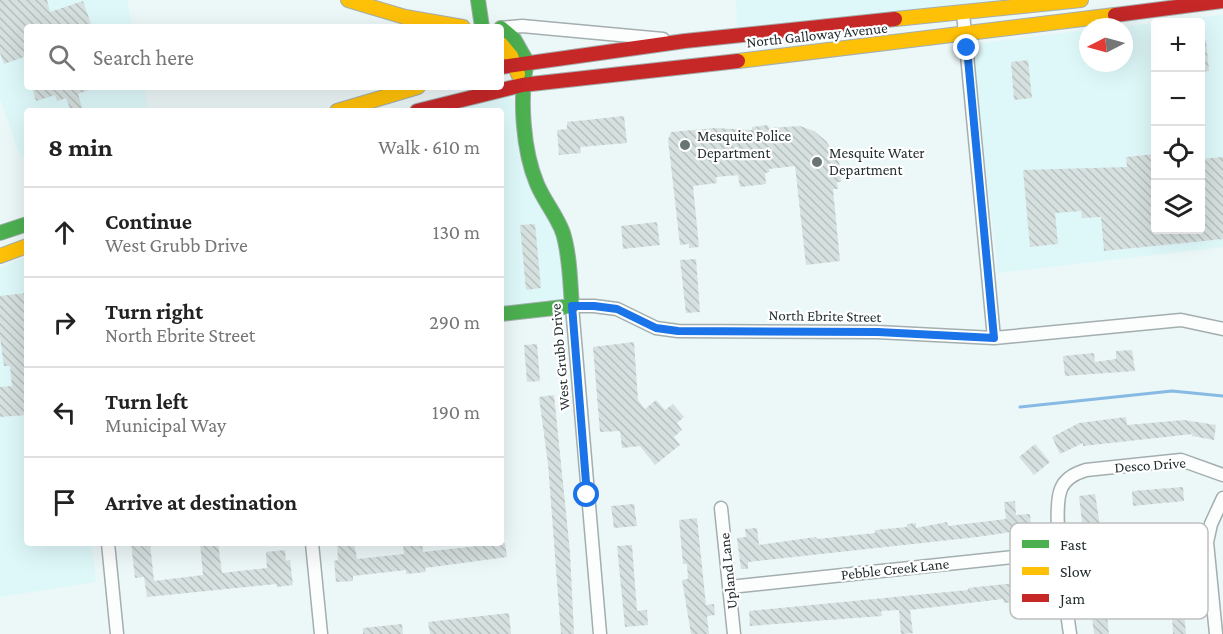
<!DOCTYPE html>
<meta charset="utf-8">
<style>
:root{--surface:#fff;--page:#f6f6f6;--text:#222;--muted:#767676;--line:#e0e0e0}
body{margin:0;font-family:"Crimson Pro",serif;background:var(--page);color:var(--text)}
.controls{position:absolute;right:18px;top:18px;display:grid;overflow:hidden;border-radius:6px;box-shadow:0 6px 24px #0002}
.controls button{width:54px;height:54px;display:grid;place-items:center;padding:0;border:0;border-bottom:2px solid var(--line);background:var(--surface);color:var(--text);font:30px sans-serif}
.compass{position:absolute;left:1079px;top:18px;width:54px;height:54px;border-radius:50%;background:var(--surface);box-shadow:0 6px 24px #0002;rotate:264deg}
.stop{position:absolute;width:18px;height:18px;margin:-14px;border:4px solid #1a73e8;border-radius:50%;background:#fff}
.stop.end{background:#1a73e8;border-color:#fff;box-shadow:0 2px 6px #0008}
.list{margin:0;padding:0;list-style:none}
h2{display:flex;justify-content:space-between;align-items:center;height:78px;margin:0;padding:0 24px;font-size:26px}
h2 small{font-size:20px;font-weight:400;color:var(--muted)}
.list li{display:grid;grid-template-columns:39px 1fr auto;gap:18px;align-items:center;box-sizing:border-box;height:90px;padding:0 24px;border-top:2px solid var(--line)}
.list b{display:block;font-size:22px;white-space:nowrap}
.list p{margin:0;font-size:20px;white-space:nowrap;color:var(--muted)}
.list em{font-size:20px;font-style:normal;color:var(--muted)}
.icon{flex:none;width:33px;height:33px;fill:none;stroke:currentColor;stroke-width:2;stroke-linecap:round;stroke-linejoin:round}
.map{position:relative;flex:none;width:1223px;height:634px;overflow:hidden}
.search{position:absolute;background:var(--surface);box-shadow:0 6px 24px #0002;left:24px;top:24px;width:480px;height:66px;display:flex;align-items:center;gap:15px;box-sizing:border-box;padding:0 21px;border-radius:6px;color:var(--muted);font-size:22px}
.panel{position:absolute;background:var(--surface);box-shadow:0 6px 24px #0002;left:24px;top:108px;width:480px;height:438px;border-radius:6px}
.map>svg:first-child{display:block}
</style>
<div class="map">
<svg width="1223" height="634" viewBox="0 0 1223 634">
<defs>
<pattern id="building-back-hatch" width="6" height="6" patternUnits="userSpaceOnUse" patternTransform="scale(1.5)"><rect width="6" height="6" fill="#d6e0df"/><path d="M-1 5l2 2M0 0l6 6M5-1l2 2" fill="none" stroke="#b7c0c0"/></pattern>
</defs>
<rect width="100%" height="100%" fill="#ecf7f8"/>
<path fill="#def8fa" d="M0,0h127l5,27h-105v60h117l4,24h-121v55l-3,-8h-3l-21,-59z
M736,0h271l-270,27z
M1223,15v232l-225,26 -26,-229 116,-14v33h36v-36h-6l37,-4 1,207h44v-208h-43z
M510,96l3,5 8,55 37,85 7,53 -3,5 -61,9v-197h-53z
M27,257v286h65l4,39 -96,15v-330z"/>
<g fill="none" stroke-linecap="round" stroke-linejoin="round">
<path stroke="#86bae4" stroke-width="3" d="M1020,407l152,-16 51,5"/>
</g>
<path fill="url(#building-back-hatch)" d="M0,0h47l3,12 33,-11 9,26h-65v29l-23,8 -4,-11z
M1206,40l3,31 -9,1v-31z
M1028,60l4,38 -18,2 -3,-38z
M32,87h63v1l-17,6 5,17h-12l-5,-13 -9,3 -2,-6 -19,6z
M624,116l3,27 -47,4 1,6 -22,2 -2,-25 10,-1v-7z
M768,125l1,3 31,-2 14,5 12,10 13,20 2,21h-4l1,7h-5l7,72 -34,4 -11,-99 -26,3 1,3 -5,1 1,11 -26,3 -2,-12 -22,2 1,6 -24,3 6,61 -10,1v-4l-9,1 -12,-105 3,-8 44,-4 37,2v-3z
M1155,154v76h45v-71l23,-2v82l-119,12 -3,-34 -19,1 -1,-7 -26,2 3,31 -28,3 -7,-77 104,-3 -1,-10z
M657,222l3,23 -37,4 -2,-23z
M535,224l6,64 -15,2 -6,-65z
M696,259l4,53 -14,1 -6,-53z
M27,293v122l-27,2v-30l12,-1 -2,-20h-6l-4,-29v-41z
M634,342l4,58 7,9 11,-9 9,10 8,-6 11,13 -7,6 5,7 -8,7 6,8 -25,20 -15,-19 -18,2 -2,-17 -20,1 -7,-85z
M537,344l3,37 -13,1 -3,-37z
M1132,350l3,21 -70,5 -2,-20 31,-3 1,9 21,-3v-8z
M554,395l16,157 4,82h-13l-13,-170 -9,-67z
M1126,417l1,8 57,-5 32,5 -2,15 -22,-4 1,-2 -110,12v-3l-23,11 -8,-17 27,-14z
M1035,444l15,18 -16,13 -15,-18z
M1183,487l1,14 -51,5 -1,-15z
M1095,494l7,44h-3l4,39 3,8 8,-1 1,11 -10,1 4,38h-15l-7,-60 -11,1 -1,-8 12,-2 -8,-69z
M1015,501l1,14 14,-1 1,15 -54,8 -229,25v7h-7l-4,-31 9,-1 -1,-8 12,-1 2,17 57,-8 1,2 58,-6v-3l32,-3v-3l9,-1v5l31,-6 1,4 58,-7 -2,-17z
M634,504l3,22 -23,2 -3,-22z
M697,518l9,87 8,-1 1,11 -8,1 2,18h-18l-9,-54 6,-1 -1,-15h-4l-4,-44z
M1178,542l4,47 4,45h-13l-1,-19 -3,1 -4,-58 -4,1 -2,-15z
M131,543h19l4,38 49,-6 -3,-32h18l4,30 45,-5 -1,-16 19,-2 1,11 4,-1 3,25 -16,2 -1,-3 -129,13 -3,-20 -9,1z
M337,543h17l3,16 47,-5 -1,-11h19l1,9 82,-9 2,14 -82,11 1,4 -20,2v-4l-53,6v5l-17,1 -2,-21 4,-1z
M632,545l5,66 10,-1 1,15 -23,2 -8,-81z
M1045,580l2,15 -30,3v4l-13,1 -1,-4 -93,11 3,23 -12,1 -2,-24 -18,1 1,5 -132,10 -1,-15 219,-21v-2z
M509,613l2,21h-81l-2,-12z
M402,624l1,10h-40v-6z"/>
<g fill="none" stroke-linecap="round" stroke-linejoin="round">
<defs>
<path id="street" d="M963,13l31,325
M501,28l21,-2 141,13
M721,508l13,126
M108,543l9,91
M312,543l9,91
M730,587l331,-35
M600,634l-28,-328h22l23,3 39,19 22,3 199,1 117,6 187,-18 42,9
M1070,634c-4,-30 -19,-122 -9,-145 4,-11 15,-16 25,-19l95,-10 42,15
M1216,634l-9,-92 4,-18 12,-26"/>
<path id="fast" d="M478,0l4,27
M501,28l13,11 13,23c-8,35 -4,89 10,122 7,17 20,32 26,49 7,23 7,49 9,73l-71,8
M0,233l27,-9"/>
<path id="slow" d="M348,0l57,17 58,10
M895,19l186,-19
M501,44l10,12 7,18
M738,61l377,-46
M337,111l81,-24
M0,256l27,-10"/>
<path id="jam" d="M1115,15l108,-14
M501,67l184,-26 210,-22
M417,111l105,-26 216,-24"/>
</defs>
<use href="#street" stroke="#a4aeae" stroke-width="15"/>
<use href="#fast" stroke="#a4aeae" stroke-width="16"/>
<use href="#slow" stroke="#a4aeae" stroke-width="16"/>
<use href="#jam" stroke="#a4aeae" stroke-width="16"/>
<use href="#street" stroke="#fcfefe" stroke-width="12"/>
<use href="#fast" stroke="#4caf50" stroke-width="14"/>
<use href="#slow" stroke="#ffc107" stroke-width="14"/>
<use href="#jam" stroke="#c62828" stroke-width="14"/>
</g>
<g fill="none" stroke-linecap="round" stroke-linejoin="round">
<path stroke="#1a73e8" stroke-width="8" d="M587,495l-15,-189h22l23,3 39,19 22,3 200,1 116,6 -27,-290"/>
</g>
<g fill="#697475" stroke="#fff" stroke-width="2">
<circle cx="685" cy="145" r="6"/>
<circle cx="817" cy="162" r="6"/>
</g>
<g text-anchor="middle" stroke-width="4.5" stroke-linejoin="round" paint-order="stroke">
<g font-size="15" fill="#232d2e" stroke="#fff">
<text transform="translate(817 35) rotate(-6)" y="5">North Galloway Avenue</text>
<text transform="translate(825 316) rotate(1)" y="5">North Ebrite Street</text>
<text transform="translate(560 357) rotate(-95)" y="5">West Grubb Drive</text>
<text transform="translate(1150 465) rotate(-4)" y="5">Desco Drive</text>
<text transform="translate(895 569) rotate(-6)" y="5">Pebble Creek Lane</text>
<text transform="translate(728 571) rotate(-96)" y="5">Upland Lane</text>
</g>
<g font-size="15" fill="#232d2e" stroke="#fff" text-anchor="start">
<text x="697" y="141">Mesquite Police<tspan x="697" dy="17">Department</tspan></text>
<text x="829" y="158">Mesquite Water<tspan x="829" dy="17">Department</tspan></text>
</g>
</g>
<rect x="1010" y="523" width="198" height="96" rx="9" fill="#fff" stroke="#bdc0c0" stroke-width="1.5"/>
<rect x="1022" y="540" width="27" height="8" fill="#4caf50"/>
<rect x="1022" y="567" width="27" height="8" fill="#ffc107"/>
<rect x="1022" y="594" width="27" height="8" fill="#c62828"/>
<g font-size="16" fill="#232d2e">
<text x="1060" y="550">Fast</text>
<text x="1060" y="577">Slow</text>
<text x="1060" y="604">Jam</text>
</g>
</svg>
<div class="controls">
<button>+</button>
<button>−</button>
<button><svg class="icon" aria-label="locate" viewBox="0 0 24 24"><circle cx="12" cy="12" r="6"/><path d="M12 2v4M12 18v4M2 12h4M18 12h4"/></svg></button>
<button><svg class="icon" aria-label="layers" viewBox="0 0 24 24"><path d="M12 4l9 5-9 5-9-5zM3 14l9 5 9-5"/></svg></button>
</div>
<svg class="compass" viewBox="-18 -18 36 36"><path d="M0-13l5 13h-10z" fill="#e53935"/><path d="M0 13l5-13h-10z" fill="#767676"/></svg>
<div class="stop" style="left:587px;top:495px"></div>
<div class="stop end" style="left:967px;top:48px"></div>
<div class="search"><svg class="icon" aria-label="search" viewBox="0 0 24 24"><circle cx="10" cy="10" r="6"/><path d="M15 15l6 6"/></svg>Search here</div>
<section class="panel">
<h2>8 min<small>Walk · 610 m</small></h2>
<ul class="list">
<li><svg class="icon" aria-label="ahead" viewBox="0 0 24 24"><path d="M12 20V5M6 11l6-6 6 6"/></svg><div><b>Continue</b><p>West Grubb Drive</p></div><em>130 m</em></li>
<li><svg class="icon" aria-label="right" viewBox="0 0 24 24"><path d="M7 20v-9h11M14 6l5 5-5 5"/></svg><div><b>Turn right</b><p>North Ebrite Street</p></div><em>290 m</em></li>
<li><svg class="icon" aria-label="left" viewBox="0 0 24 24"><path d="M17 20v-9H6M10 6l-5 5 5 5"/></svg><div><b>Turn left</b><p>Municipal Way</p></div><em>190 m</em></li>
<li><svg class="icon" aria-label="arrive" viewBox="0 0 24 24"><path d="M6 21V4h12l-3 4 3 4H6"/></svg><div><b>Arrive at destination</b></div></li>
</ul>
</section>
</div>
